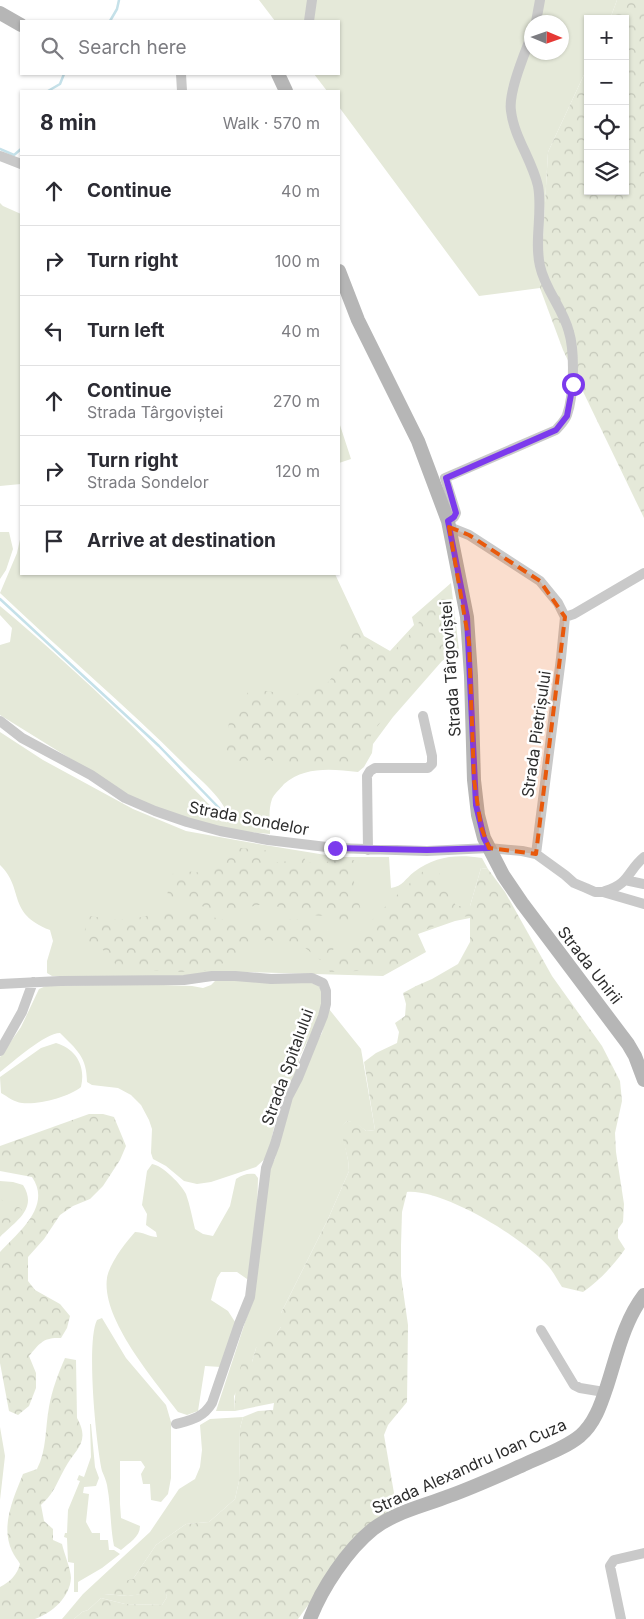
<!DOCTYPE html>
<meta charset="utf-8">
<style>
:root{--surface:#fff;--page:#f2f2f3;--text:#2b2b33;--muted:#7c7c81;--line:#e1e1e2}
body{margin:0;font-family:Inter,sans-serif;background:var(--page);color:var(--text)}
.controls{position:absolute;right:15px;top:15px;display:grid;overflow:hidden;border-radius:0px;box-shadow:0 1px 4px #0004}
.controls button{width:45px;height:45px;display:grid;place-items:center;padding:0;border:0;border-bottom:1px solid var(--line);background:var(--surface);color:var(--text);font:25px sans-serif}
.compass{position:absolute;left:524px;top:15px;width:45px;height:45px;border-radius:50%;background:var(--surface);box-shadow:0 1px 4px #0004;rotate:92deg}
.stop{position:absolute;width:15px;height:15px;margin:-11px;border:4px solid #7c3aed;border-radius:50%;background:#fff}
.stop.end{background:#7c3aed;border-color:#fff;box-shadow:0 1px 5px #0008}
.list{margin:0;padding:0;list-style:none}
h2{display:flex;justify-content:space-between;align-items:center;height:65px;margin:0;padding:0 20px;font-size:21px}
h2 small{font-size:16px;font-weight:400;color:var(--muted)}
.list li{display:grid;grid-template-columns:32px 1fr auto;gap:15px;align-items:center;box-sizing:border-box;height:70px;padding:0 20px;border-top:1px solid var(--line)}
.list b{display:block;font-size:19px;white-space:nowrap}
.list p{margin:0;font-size:16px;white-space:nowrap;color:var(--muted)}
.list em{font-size:16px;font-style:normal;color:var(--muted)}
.icon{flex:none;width:28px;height:28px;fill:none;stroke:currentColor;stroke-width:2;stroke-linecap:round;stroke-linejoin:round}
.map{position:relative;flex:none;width:644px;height:1619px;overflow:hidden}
.search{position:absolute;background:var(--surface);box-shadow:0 1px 4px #0004;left:20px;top:20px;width:320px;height:55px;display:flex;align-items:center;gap:12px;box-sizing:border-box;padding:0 18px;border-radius:0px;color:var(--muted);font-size:19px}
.panel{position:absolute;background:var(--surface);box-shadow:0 1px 4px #0004;left:20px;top:90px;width:320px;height:485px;border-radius:0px}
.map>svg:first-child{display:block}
</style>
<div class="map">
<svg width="644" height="1619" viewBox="0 0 644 1619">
<defs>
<pattern id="forest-crowns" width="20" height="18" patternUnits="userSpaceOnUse" patternTransform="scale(1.25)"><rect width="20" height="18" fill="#e5e9d9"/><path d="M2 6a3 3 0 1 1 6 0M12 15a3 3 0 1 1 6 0" fill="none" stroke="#c5c8ba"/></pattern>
</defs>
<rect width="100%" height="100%" fill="#fff"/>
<path fill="#e5e9d9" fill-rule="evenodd" d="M259,0h358l-7,19h-22v47l-40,86 -8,136 -61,8 -140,-189v-16h-12l-13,-17h25v-53h-64zM532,22h30v30h-30z
M0,203l3,3 18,8v270l-21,2z
M339,422l12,37 -12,4z
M0,532h9l4,17 -7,21 -6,9z
M21,535v39h314l29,62 26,15 24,-26 -2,-8 39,-34 8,67 -17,11 -49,56 -20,27 -1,9 -8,14 -6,5c-26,-3 -53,-6 -74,12 -4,5 -10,10 -12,15 -4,11 -2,24 -2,35l-34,-3 -34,-8 -65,-23 -137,-85v-70l10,-3 2,-14 -12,-13v-9c43,36 84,73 124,112 33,32 64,66 97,98l6,-3c-6,-17 -30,-36 -43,-49 -59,-59 -123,-113 -184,-171l17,-40z
M0,732l43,28 90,49 53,22 61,11 91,15h51l2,31c12,-2 14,-9 23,-16 21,-16 43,-18 68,-14l6,11 -7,-1 -11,38v12l-15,3 -37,13 8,18 -43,24 -140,-4 -59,5 -132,-1 -5,-3v-12l6,-20 -3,-11c-44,-17 -25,-41 -50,-65z
M216,980l91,1 12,5 3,7v19l-22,44 -4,18 -10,17 -9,22 -9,43 -12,11 -45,15 -14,2 -13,-3 -18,-15 -13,-7 -2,-6 1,-24 -3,-9 -8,-15 -10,-10 -13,-7 -26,-3 -5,-3c0,-25 -10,-32 -27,-49 -15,0 -47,29 -60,39v-15l21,-30 18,-38 7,-3 87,-2 59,2 11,2 8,-3z
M329,1009l32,40 14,81 -9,1 -10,-8 -9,-2 -6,6 7,33 1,11 -21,48 -47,94v14l-5,7 -20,14 -4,14 -18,34 1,15h-19l38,-116 15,-127 6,-9 7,-38 26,-64 14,-24 3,-14z
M56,1043c20,6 30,23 25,44 -12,10 -42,18 -59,16 -8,-1 -14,-6 -21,-10l-1,-16 41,-29z
M152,1164c10,1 30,21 34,30 4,11 6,23 9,35l8,5 10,2 17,-30 6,-27c6,-4 11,-6 19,-5l3,4 -1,36 -7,63 -3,2 -10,-7h-16l-4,6 -6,22 17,11 9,14 -16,42 -16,-1 -7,45 -11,4 -9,-3c-23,-31 -77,-93 -71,-134 2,-14 19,-36 28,-46 8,0 15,5 22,5l-1,-5 -10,-7 1,-11 -5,-9 5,-34z
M0,1181l13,1 10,3c15,24 -7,36 -23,52z
M102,1318l24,40 40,47 5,17v56l-3,16 -7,8 -10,-2 -1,-16h-7l-2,-10 4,-7 -4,-6h-21v43l1,14 19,8c0,11 -11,17 -19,24l-7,-4c-4,-20 -3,-41 -7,-61 -1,-5 -3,-9 -5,-14 -6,-27 -16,-129 -5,-151z
M243,1417l-3,11 -1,53 -4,18 -26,23 -23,2 -30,21 -23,34 -29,15 24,2 37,-6 2,7 -5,8 -37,-1 -24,-6 -13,12 -6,2 -8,7h-12l21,-25 67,-62 29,-43 16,-10 5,-12 2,-17 -2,-25 10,-6z
M90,1424h1l4,43 4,11 -3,8 -12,1 -1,6 6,1 -3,28 6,11h8v7h8l1,10h5l6,4 -18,14 -24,14v10h-4v-29l-6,-1 -1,-24 -3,-1 1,-4h2l1,-23 12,-29 -3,-1 2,-5 5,2 7,-20z
M0,1427l5,29 -5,44z"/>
<path fill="url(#forest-crowns)" d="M617,0h27v518l-81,-168 -23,-62 8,-136 40,-86v125h37v-172h-15z
M445,594l4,9 3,28 1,13 -2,7 -25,20 -52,59 -16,31 -11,6 -33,-2 -49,-5 -33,1 -6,-8 3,-32 11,-18 9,-12c17,-2 28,1 43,8 13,-12 14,-12 31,-10l16,-21 2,-25 14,-20c7,15 19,33 37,30l23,-24 12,-21z
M231,847l40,4 2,7 6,6c9,-3 16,-8 25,-7l2,6 50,-3 -2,22 7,29 -4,10 -8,3 -25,-8 -15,-1 -25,-6 -16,-6 -19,4 -14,9 -67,-20c-2,-9 4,-17 6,-26l30,3 16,-8z
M430,865l6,2 20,39h14l11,-38 7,1 17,23 47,84 50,70 18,35 2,20 -7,32 1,19 8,52 -1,18 -5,7v9l7,11c-12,17 -25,31 -42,43l-21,-5c-4,-6 -8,-14 -13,-20 -24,-28 -105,-78 -142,-75l-5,20 -1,33v31l7,49 -1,77 -19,23 -4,10 11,64v9l-7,5 -74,84 -16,22h-224l8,-7 6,-2 13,-12 24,6 37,1 5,-8 -2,-6 -37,5 -24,-2 -6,-7 35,-8 23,-34 30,-21 23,-2 26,-23 4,-18 1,-53 3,-11 15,-6 15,-1 1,-7 -39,8c-1,-18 2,-32 7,-49h10l4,-14 8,-12 12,-2 5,-7v-14l47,-94 21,-48 -1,-11 -8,-33 7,-6 9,1 10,9 9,-1 -11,-68 12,-9 21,-10 2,-11 -4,-9 10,-7 1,-12 -3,-11 13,-7 16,-7 26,-15 12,-22v-26l-17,2 -37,16 -5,11v11l-16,10 -12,4 -53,2 -2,-3 7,-12 65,-65z
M164,911l34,1 21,7 32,3 46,-3 16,6 21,13c3,13 -4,16 -14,22l-22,-18 -36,-2 -10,2 -13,7 -10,12 -25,10 -23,1 -64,-4 -7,-14 -18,-10 -8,-7 2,-16 5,-5c30,6 44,4 73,-5z
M89,1114h14l11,3 12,29 -6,14 -17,26 -13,13 -17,7 -13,9 -16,24 -16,18v24l7,9 25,14 10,12 -3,12 -6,10c-18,-1 -21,5 -32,18l7,17v15l-7,18 -11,9 -9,-4 -9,-48v-111c19,-20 52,-46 32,-75l-32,-6v-25z
M0,1196l6,11h13l3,3 -15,16 -7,5z
M65,1358l11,2 1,58c14,25 -2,31 -12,50 -9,16 -10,24 -24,37l3,16 9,8v11l9,4c2,9 9,26 9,34 -1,19 -19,35 -36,41 -10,0 -24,0 -35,0v-32c10,-5 17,-12 20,-23 -2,-4 -6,-8 -8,-13 -12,-25 2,-54 11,-77l14,-5c10,-19 8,-41 12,-62 3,-17 9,-33 16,-49z"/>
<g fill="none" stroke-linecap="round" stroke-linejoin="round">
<path stroke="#c5e1e9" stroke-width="2.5" d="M110,21l7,-12 2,-9
M48,91l12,-7 4,-10
M0,149l14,6 7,-6
M0,599l159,147 62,64"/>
<path stroke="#c9c9c9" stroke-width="10" d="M309,21l3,-21
M536,22l4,-22
M181,74l1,17
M0,156l21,8
M448,521l6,-4 2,-4 -11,-35 111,-48c4,-5 9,-9 11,-15 7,-20 8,-63 2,-83 -6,-24 -24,-42 -29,-66 -6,-26 3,-54 -2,-80 -6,-26 -24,-49 -27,-75 -3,-19 14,-58 21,-77
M449,527l20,8 71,46 18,22 7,14 -4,41 -25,196
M565,617l9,-3 70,-41
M0,721l22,17 69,37 34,23 30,13 32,11 33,9 48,9 67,8 92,3 62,-3 33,3 14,3 29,21 9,8 12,5 9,4h8l41,12
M368,850l-1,-74 3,-5 5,-3h53l4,-4v-8l-9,-40
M625,880l19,4
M605,891c25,-7 22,-20 39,-34
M0,984l60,-3 124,-1 28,-4h23l36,3 41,-1 11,5 3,8v13l-3,12 -25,62 -10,19 -13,47 -9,24 -16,129 -11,27 -27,79c-9,15 -21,17 -36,21
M0,1051l22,-39 11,-30
M541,1330l33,55 6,3 24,4
M621,1619l-11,-53 4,-6 30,-7"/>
<path stroke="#b6b6b6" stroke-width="14" d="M0,13l21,12
M278,74l8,17
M339,271l19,49 60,121 30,80 19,96 4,59 3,104 4,35 6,23 19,37 19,28 106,141 7,12 9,24
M310,1619c12,-31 37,-69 63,-90 22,-17 51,-23 76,-33 25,-9 49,-20 74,-31 19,-9 41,-16 57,-29 15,-13 21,-32 27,-50 10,-31 17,-65 37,-91"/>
</g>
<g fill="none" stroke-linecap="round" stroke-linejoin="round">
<path stroke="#7c3aed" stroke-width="6" d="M335,848l92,2 62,-2 -5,-10 -8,-33 -9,-188 -19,-96 6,-4 2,-4 -10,-35 110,-48 11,-14 6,-32"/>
</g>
<path fill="#e8590c" fill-opacity="0.2" stroke="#e8590c" stroke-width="4" stroke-dasharray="10 6" stroke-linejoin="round" d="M449,527l20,8 71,46 25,36 -29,237 -47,-6 -8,-21 -7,-47 -5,-138z"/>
<g text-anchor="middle" stroke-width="5" stroke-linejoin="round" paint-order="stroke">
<g font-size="16" fill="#2c2c2c" stroke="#fff">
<text transform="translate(450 669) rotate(-94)" y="6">Strada Târgoviștei</text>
<text transform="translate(536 734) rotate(-82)" y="6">Strada Pietrișului</text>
<text transform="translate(249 818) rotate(11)" y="6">Strada Sondelor</text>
<text transform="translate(590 965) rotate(52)" y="6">Strada Unirii</text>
<text transform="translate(287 1067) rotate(-70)" y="6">Strada Spitalului</text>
<text transform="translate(469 1466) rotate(-24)" y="6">Strada Alexandru Ioan Cuza</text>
</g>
</g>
</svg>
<div class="controls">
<button>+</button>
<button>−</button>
<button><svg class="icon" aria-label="locate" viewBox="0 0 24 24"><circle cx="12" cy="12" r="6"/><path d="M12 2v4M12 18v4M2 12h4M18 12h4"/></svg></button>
<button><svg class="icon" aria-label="layers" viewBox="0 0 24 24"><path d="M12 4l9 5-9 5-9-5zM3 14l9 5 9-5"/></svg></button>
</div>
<svg class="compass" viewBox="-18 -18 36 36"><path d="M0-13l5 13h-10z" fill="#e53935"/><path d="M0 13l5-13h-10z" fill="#7c7c81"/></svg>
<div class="stop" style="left:573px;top:384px"></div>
<div class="stop end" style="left:335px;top:848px"></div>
<div class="search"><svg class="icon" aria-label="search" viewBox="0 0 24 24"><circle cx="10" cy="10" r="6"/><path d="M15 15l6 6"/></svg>Search here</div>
<section class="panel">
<h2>8 min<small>Walk · 570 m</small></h2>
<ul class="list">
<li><svg class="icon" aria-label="ahead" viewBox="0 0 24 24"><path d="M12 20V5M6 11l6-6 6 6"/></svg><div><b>Continue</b></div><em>40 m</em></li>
<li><svg class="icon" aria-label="right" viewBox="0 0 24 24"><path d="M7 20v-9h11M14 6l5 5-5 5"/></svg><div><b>Turn right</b></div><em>100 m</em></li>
<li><svg class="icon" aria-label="left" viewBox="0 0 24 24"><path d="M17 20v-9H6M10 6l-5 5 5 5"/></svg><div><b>Turn left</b></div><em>40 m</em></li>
<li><svg class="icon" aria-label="ahead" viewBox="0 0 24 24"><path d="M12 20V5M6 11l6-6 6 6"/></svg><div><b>Continue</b><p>Strada Târgoviștei</p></div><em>270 m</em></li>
<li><svg class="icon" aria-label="right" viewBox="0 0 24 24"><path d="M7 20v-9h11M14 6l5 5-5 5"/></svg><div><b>Turn right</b><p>Strada Sondelor</p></div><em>120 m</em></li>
<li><svg class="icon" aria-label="arrive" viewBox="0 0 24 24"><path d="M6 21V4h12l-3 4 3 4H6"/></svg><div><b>Arrive at destination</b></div></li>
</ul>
</section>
</div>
